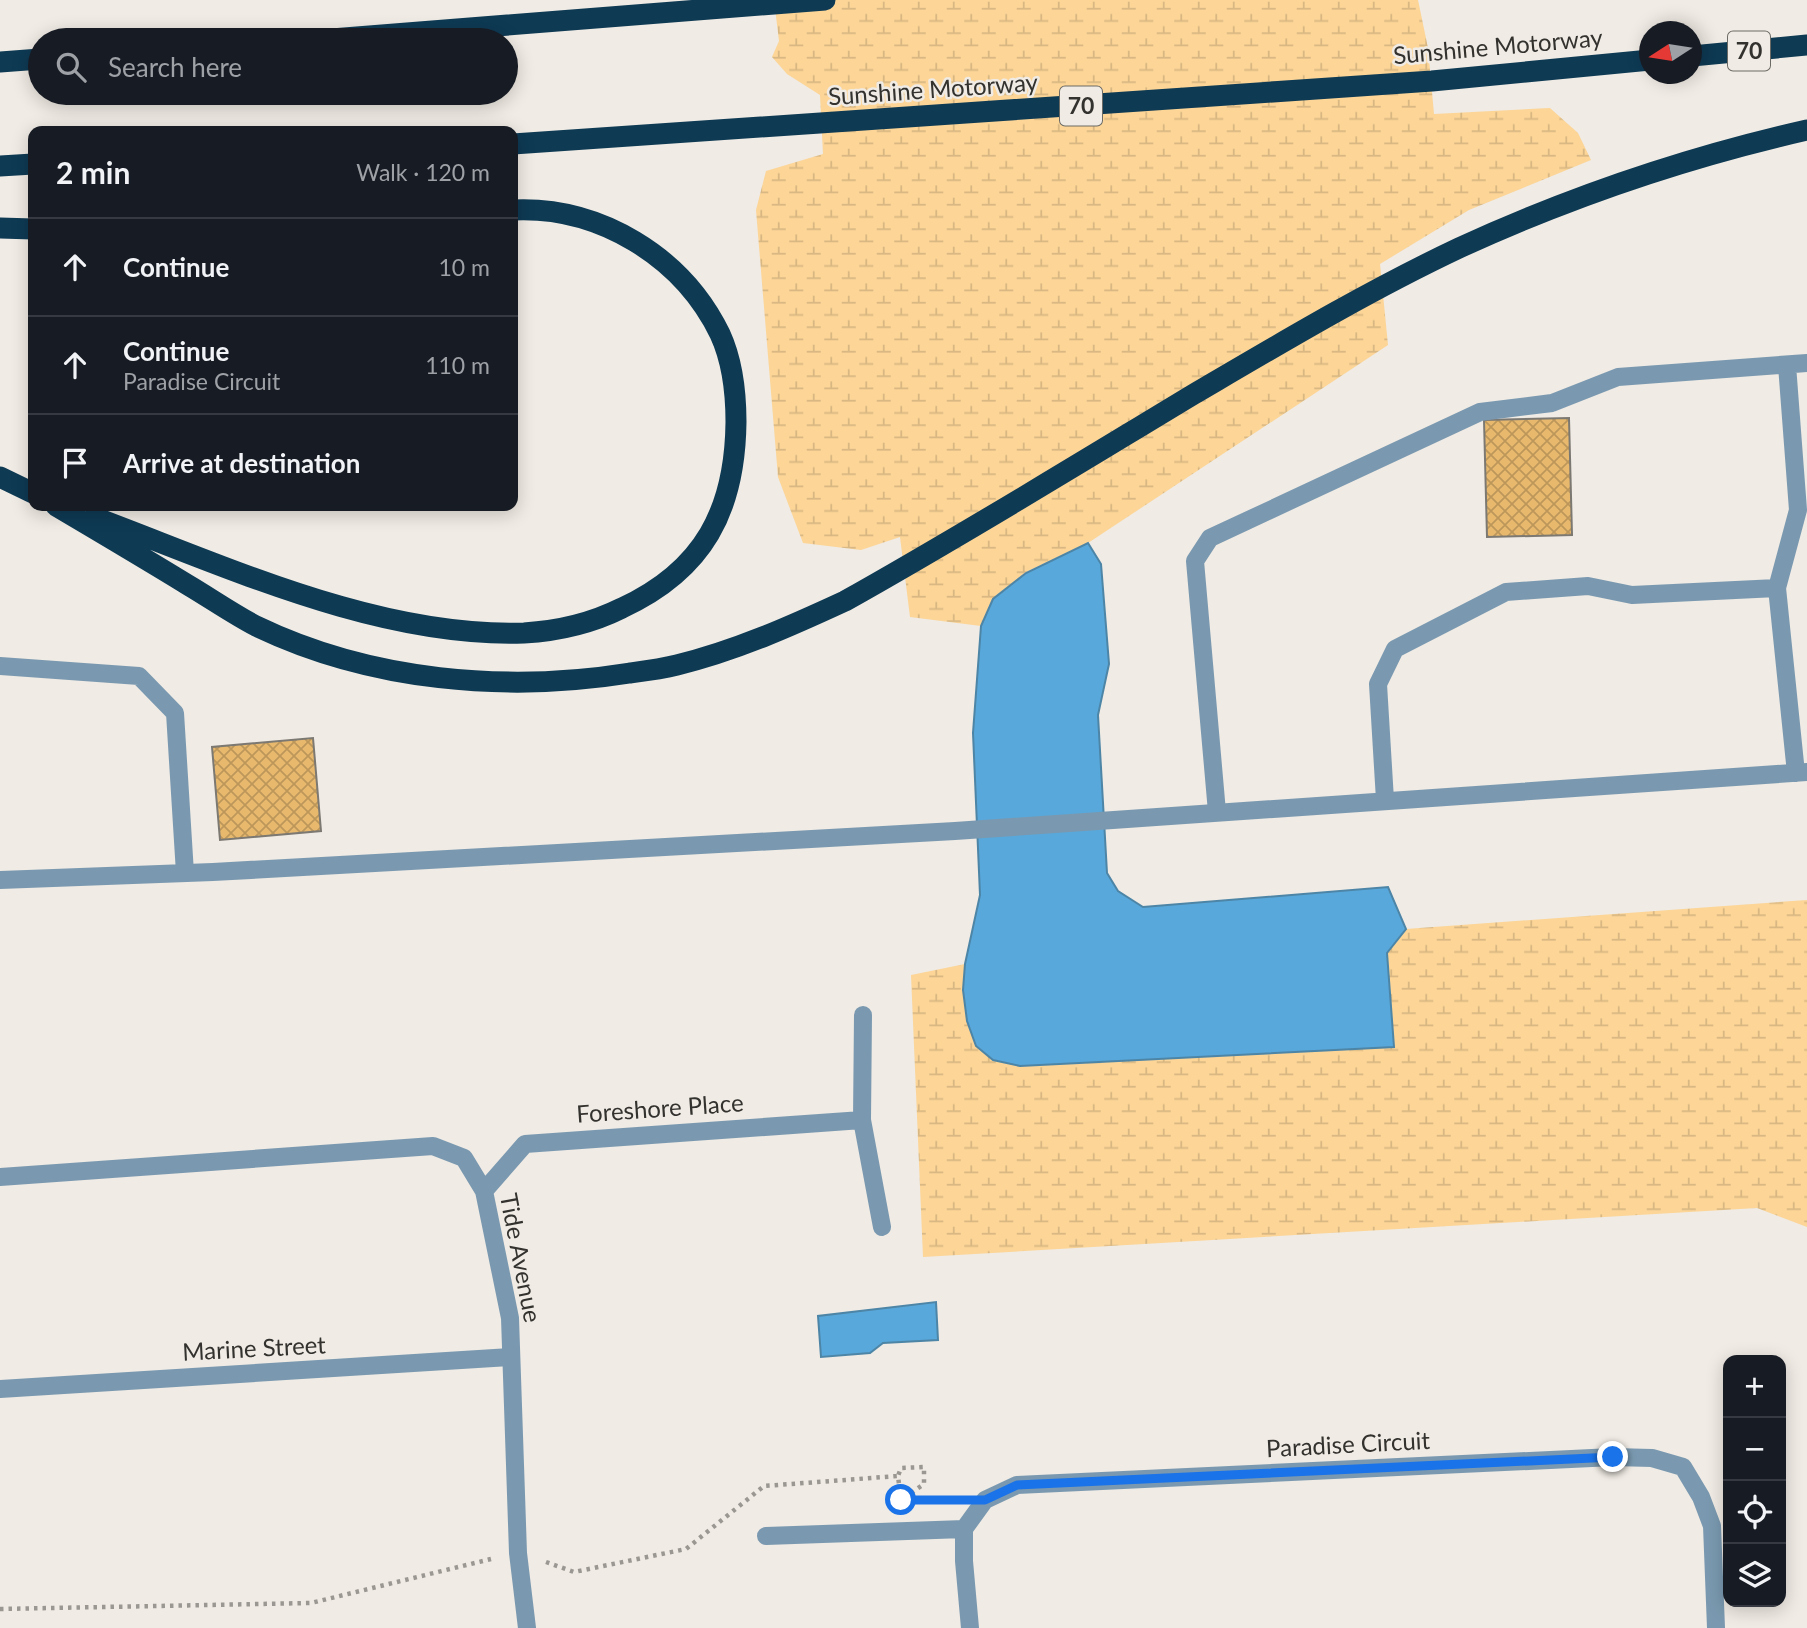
<!DOCTYPE html>
<meta charset="utf-8">
<style>
:root{--surface:#171b24;--page:#242831;--text:#f1f3f6;--muted:#9ea1a6;--line:#363941}
body{margin:0;font-family:Lato,sans-serif;background:var(--page);color:var(--text)}
.controls{position:absolute;right:21px;bottom:21px;display:grid;overflow:hidden;border-radius:14px;box-shadow:0 4px 18px #0003}
.controls button{width:63px;height:63px;display:grid;place-items:center;padding:0;border:0;border-bottom:2px solid var(--line);background:var(--surface);color:var(--text);font:35px sans-serif}
.compass{position:absolute;left:1639px;top:21px;width:63px;height:63px;border-radius:50%;background:var(--surface);box-shadow:0 4px 18px #0003;rotate:258deg}
.stop{position:absolute;width:21px;height:21px;margin:-16px;border:5px solid #1a73e8;border-radius:50%;background:#fff}
.stop.end{background:#1a73e8;border-color:#fff;box-shadow:0 2px 7px #0008}
.list{margin:0;padding:0;list-style:none}
h2{display:flex;justify-content:space-between;align-items:center;height:91px;margin:0;padding:0 28px;font-size:30px}
h2 small{font-size:23px;font-weight:400;color:var(--muted)}
.list li{display:grid;grid-template-columns:46px 1fr auto;gap:21px;align-items:center;box-sizing:border-box;height:98px;padding:0 28px;border-top:2px solid var(--line)}
.list b{display:block;font-size:26px;white-space:nowrap}
.list p{margin:0;font-size:23px;white-space:nowrap;color:var(--muted)}
.list em{font-size:23px;font-style:normal;color:var(--muted)}
.icon{flex:none;width:38px;height:38px;fill:none;stroke:currentColor;stroke-width:2;stroke-linecap:round;stroke-linejoin:round}
.map{position:relative;flex:none;width:1807px;height:1628px;overflow:hidden}
.search{position:absolute;background:var(--surface);box-shadow:0 4px 18px #0003;left:28px;top:28px;width:490px;height:77px;display:flex;align-items:center;gap:18px;box-sizing:border-box;padding:0 24px;border-radius:38px;color:var(--muted);font-size:26px}
.panel{position:absolute;background:var(--surface);box-shadow:0 4px 18px #0003;left:28px;top:126px;width:490px;height:385px;border-radius:14px}
.map>svg:first-child{display:block}
</style>
<div class="map">
<svg width="1807" height="1628" viewBox="0 0 1807 1628">
<defs>
<pattern id="wetland-marsh" width="20" height="14" patternUnits="userSpaceOnUse" patternTransform="scale(1.75)"><rect width="20" height="14" fill="#fcd597"/><path d="M1 5h8M5 5V1M11 12h8M15 12V8" fill="none" stroke="#d8b782"/></pattern>
<pattern id="building-cross-hatch" width="8" height="8" patternUnits="userSpaceOnUse" patternTransform="scale(1.75)"><rect width="8" height="8" fill="#e8b96d"/><path d="M0 0l8 8M0 8l8-8" fill="none" stroke="#bd975a"/></pattern>
</defs>
<rect width="100%" height="100%" fill="#f0ebe4"/>
<path fill="url(#wetland-marsh)" d="M774,0h644l10,48 6,66 116,-6 28,25 13,27 -122,50 -89,54 8,81 -300,198 -62,29 -33,27 -12,27 -71,-9 -10,-80 -39,13 -58,-7 -25,-66 -22,-267 10,-39 57,-17 -3,-59 -33,-21 -15,-17 7,-16z
M1807,900v327l-50,-19 -834,49 -12,-282 54,-11 -2,26 57,76 373,-19 -6,-94 19,-24z"/>
<path fill="#58a8db" stroke="#4d85a7" stroke-width="2" d="M1088,543l13,21 8,100 -11,51 9,158 11,18 25,16 245,-20 18,42 -19,24 7,94 -374,19 -27,-6 -17,-14 -9,-25 -4,-31 2,-26 15,-69 -7,-162 8,-107 12,-27 33,-26z
M936,1302l2,38 -55,3 -13,10 -49,4 -3,-41z"/>
<path fill="url(#building-cross-hatch)" stroke="#7c7872" stroke-width="2" d="M1569,418l3,117 -85,2 -3,-117z
M313,738l8,93 -101,9 -8,-93z"/>
<g fill="none" stroke-linecap="round" stroke-linejoin="round">
<path stroke="#9a9792" stroke-width="4.5" stroke-dasharray="3.5 5" stroke-linecap="butt" d="M901,1500l-3,-24 3,-8 23,-1v17l-23,16h4
M546,1562l28,10 112,-23 78,-63 134,-10
M0,1609l311,-6 180,-44"/>
<path stroke="#7a99b0" stroke-width="18" d="M1787,365l11,145 -21,78 19,185
M0,666l139,10 36,37 10,160
M1385,800l-7,-116 17,-35 111,-57 82,-6 44,9 145,-7
M1217,812l-22,-251 15,-23 270,-126 72,-9 66,-26 189,-14
M0,880l213,-8 742,-41 852,-59
M863,1015l-1,105 20,107
M0,1177l433,-31 31,12 20,33 26,127 8,235 9,75
M484,1191l41,-47 337,-24
M0,1389l511,-32
M766,1536l198,-7
M970,1628l-6,-67v-32l21,-29 32,-15 596,-28 39,1 31,9 18,30 11,29 4,102"/>
<path stroke="#0e3a54" stroke-width="21" d="M319,40l506,-40
M1692,56l115,-11
M0,62l40,-3
M513,144l919,-63 218,-21
M0,166l33,-2
M0,228l33,1
M0,477l33,16
M56,506c44,26 88,52 132,79 22,13 45,29 68,41 114,55 250,67 374,47 15,-2 31,-4 47,-8 58,-14 114,-39 168,-64 118,-66 233,-137 349,-207 87,-51 174,-103 265,-146 111,-51 229,-91 348,-118
M94,517c134,50 285,121 430,116 34,-2 68,-10 98,-25 82,-38 113,-98 114,-186 0,-29 -4,-62 -16,-88 -38,-78 -121,-128 -207,-124"/>
</g>
<g fill="none" stroke-linecap="round" stroke-linejoin="round">
<path stroke="#1a73e8" stroke-width="9" d="M901,1500h84l32,-15 596,-28"/>
</g>
<g text-anchor="middle" stroke-width="5" stroke-linejoin="round" paint-order="stroke">
<g fill="#f0ebe4" stroke="#6c6a65" stroke-width="2">
<rect x="1728" y="31.5" width="42" height="39" rx="5"/>
<rect x="1060" y="86.5" width="42" height="39" rx="5"/>
</g>
<g font-size="23" font-weight="bold" fill="#33322f">
<text x="1749" y="59">70</text>
<text x="1081" y="114">70</text>
</g>
<g font-size="24" fill="#33322f" stroke="#f0ebe4">
<text transform="translate(1498 47) rotate(-5)" y="8">Sunshine Motorway</text>
<text transform="translate(933 90) rotate(-4)" y="8">Sunshine Motorway</text>
<text transform="translate(660 1109) rotate(-4)" y="8">Foreshore Place</text>
<text transform="translate(520 1258) rotate(79)" y="8">Tide Avenue</text>
<text transform="translate(254 1349) rotate(-3)" y="8">Marine Street</text>
<text transform="translate(1348 1445) rotate(-3)" y="8">Paradise Circuit</text>
</g>
</g>
</svg>
<div class="controls">
<button>+</button>
<button>−</button>
<button><svg class="icon" aria-label="locate" viewBox="0 0 24 24"><circle cx="12" cy="12" r="6"/><path d="M12 2v4M12 18v4M2 12h4M18 12h4"/></svg></button>
<button><svg class="icon" aria-label="layers" viewBox="0 0 24 24"><path d="M12 4l9 5-9 5-9-5zM3 14l9 5 9-5"/></svg></button>
</div>
<svg class="compass" viewBox="-18 -18 36 36"><path d="M0-13l5 13h-10z" fill="#e53935"/><path d="M0 13l5-13h-10z" fill="#9ea1a6"/></svg>
<div class="stop" style="left:901px;top:1500px"></div>
<div class="stop end" style="left:1613px;top:1457px"></div>
<div class="search"><svg class="icon" aria-label="search" viewBox="0 0 24 24"><circle cx="10" cy="10" r="6"/><path d="M15 15l6 6"/></svg>Search here</div>
<section class="panel">
<h2>2 min<small>Walk · 120 m</small></h2>
<ul class="list">
<li><svg class="icon" aria-label="ahead" viewBox="0 0 24 24"><path d="M12 20V5M6 11l6-6 6 6"/></svg><div><b>Continue</b></div><em>10 m</em></li>
<li><svg class="icon" aria-label="ahead" viewBox="0 0 24 24"><path d="M12 20V5M6 11l6-6 6 6"/></svg><div><b>Continue</b><p>Paradise Circuit</p></div><em>110 m</em></li>
<li><svg class="icon" aria-label="arrive" viewBox="0 0 24 24"><path d="M6 21V4h12l-3 4 3 4H6"/></svg><div><b>Arrive at destination</b></div></li>
</ul>
</section>
</div>
